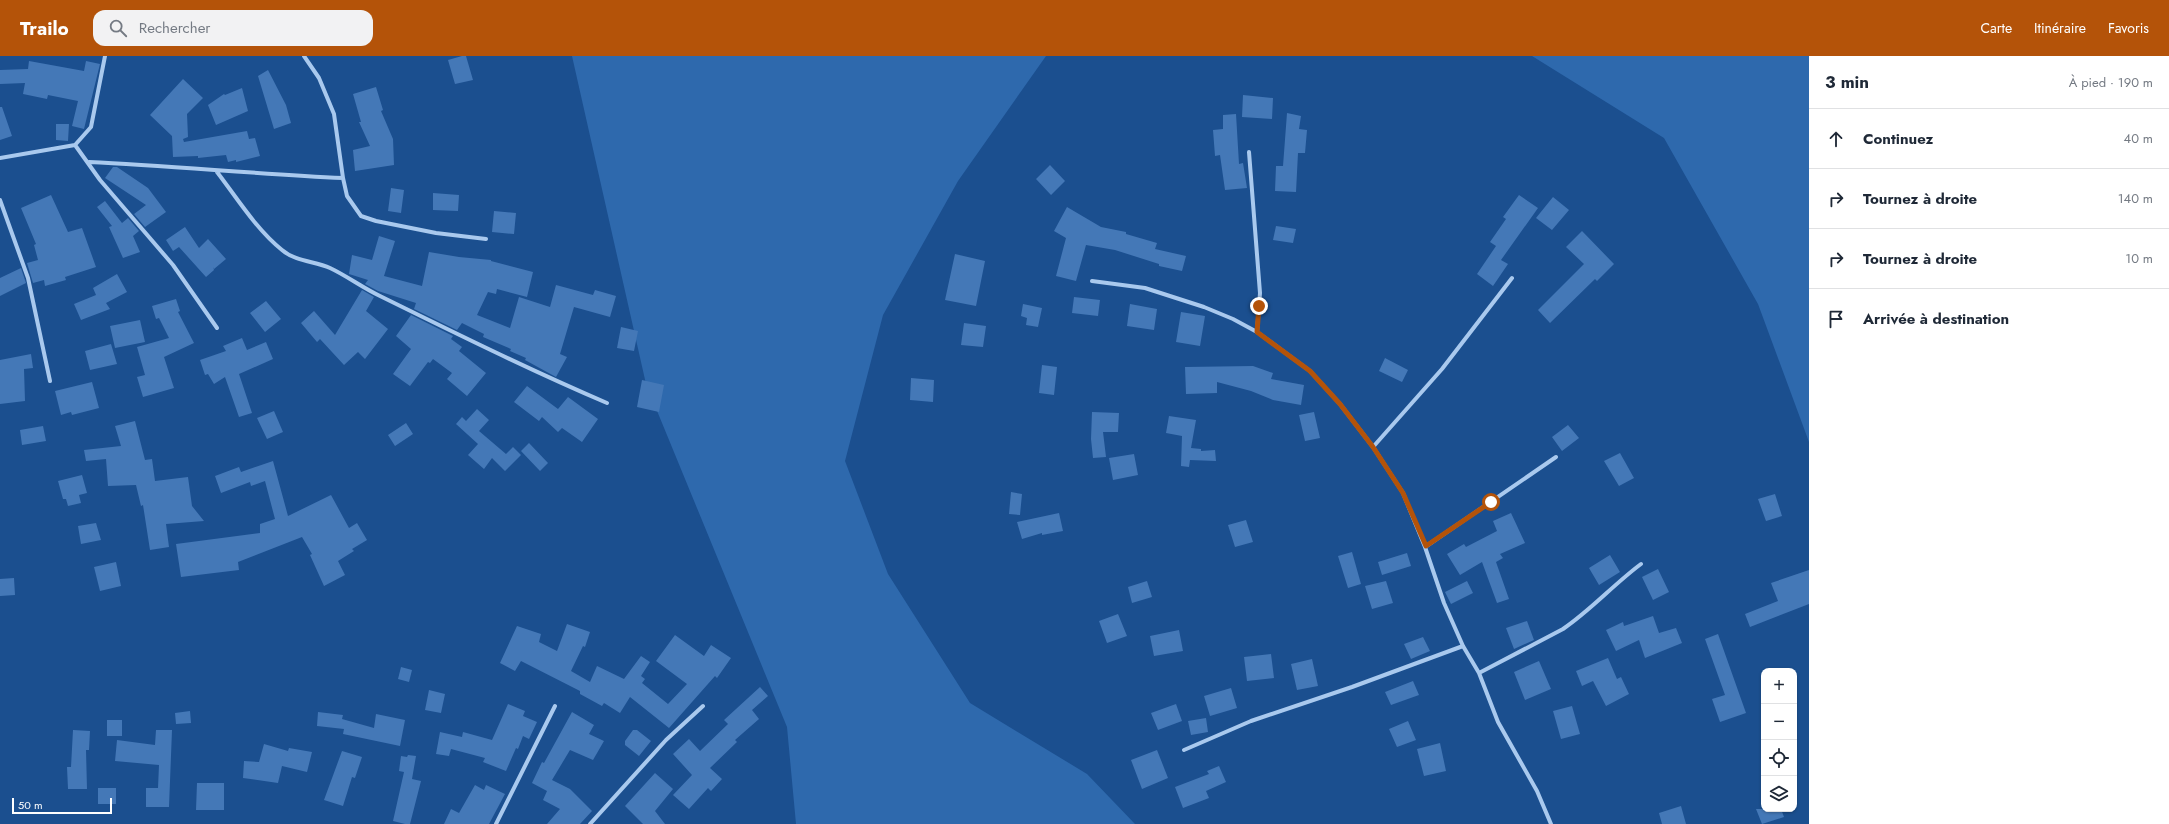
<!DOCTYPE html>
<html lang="fr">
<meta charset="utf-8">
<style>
:root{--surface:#fff;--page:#f2f2f3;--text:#1f2937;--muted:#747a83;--line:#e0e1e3;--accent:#b45309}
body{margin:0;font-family:Jost,sans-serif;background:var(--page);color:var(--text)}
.controls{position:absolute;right:12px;bottom:12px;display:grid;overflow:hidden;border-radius:8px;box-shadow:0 1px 3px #0004}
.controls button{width:36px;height:36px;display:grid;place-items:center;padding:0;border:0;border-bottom:1px solid var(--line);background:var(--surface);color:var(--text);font:20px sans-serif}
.scale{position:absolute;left:12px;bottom:10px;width:100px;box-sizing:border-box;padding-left:4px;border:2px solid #fff;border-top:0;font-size:11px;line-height:14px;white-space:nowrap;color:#fff;-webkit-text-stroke:3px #1b4f8f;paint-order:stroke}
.stop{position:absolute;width:12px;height:12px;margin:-9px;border:3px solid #b45309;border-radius:50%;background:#fff}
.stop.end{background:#b45309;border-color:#fff;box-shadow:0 1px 4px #0008}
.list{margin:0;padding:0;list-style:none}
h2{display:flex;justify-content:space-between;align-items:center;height:52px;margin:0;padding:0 16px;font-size:17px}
h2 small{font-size:13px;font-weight:400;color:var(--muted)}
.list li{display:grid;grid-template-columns:26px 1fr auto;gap:12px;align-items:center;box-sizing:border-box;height:60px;padding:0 16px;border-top:1px solid var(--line)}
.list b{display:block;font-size:15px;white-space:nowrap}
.list em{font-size:13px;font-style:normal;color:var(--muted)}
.icon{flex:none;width:22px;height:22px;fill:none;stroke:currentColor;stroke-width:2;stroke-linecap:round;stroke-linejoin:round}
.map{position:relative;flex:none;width:1809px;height:768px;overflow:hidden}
header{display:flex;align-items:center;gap:24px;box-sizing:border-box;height:56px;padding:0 20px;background:var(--accent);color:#fff}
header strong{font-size:19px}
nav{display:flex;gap:22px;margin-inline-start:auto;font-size:14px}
.search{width:280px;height:36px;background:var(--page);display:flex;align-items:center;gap:10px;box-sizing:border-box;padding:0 14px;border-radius:12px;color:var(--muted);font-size:15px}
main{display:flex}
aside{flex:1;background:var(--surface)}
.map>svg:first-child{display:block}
</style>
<header>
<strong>Trailo</strong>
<div class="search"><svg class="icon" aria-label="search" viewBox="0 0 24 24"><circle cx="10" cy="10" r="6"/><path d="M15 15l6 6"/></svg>Rechercher</div>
<nav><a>Carte</a><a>Itinéraire</a><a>Favoris</a></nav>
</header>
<main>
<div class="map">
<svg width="1809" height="768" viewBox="0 0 1809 768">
<rect width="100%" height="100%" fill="#1b4f8f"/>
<path fill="#2e69ad" d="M572,0h474l-88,125 -75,134 -38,146 43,113 82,129 117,71 48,50h-339l-9,-97 -141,-343z
M1532,0h277v386l-51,-138 -94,-166z"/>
<path fill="#4478b7" d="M462,0h4l7,24 -18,4 -7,-24z
M29,5l55,10 2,-10 14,3 -16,65 -12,-3 6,-25 -30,-6 -1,4 -24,-5 2,-11 -25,1v-14l28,-1z
M268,14l18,35 5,18 -17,6 -16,-53z
M183,23l20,19 -16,16 1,23 -5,2 1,3 63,-11 2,8 6,-1 5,18 -24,6v-2l-8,2 -2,-7 -28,3v-2l-25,1 -1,-21 -22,-21z
M376,31l7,23 -2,1 12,28 1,26 -39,6 -2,-21 17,-4 -11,-24h2l-8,-28z
M242,32l6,23 -32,14 -8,-20 16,-11 1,1z
M1243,39l30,3 -1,21 -30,-2z
M0,51h2l10,29 -12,4z
M1287,57l14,3 -2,13 8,1 -2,23h-7l-2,39 -21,-1 1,-25h7z
M1236,58l3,50 4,-1 4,25 -22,2 -5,-35 -5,1 -2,-26 10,-1v-14z
M56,68h13l-1,17 -12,-1z
M1050,109l15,16 -14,14 -15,-16z
M113,111h4l31,21 18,24 -21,15 -11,-13 12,-9 -41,-27z
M391,132l13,2 -3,23 -13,-2z
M433,137l26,2 -1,16 -25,-1z
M51,139l17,37 14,-4 14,39 -31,10 1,3 -21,6 -1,-6 -11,3 -6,-20 11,-3 -4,-15 2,-1 -15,-36z
M1519,139l19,13 -37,52 7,4 -15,22 -16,-12 19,-28 -6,-4 16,-23 -3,-2z
M1553,141l16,13 -17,20 -16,-12z
M105,145l17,22 6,-5 11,13 -6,5 7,16 -17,6 -14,-31 3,-1 -15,-19z
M1067,151l34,20 25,5v2l31,9 -2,6 31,7 -4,15 -23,-5v-2l-44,-14 -29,-5 -10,36 -20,-5 10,-38 -12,-7z
M494,155l22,2 -2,21 -22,-2z
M1276,170l20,3 -3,14 -20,-3z
M185,171l14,21 9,-9 18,20 -12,10 -1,-2 1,3 -8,7 -27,-30 -6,4 -7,-11z
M1582,175l32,33 -17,17 -2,-2 -45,44 -12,-13 46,-46 -18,-17z
M379,180l16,5 -11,35 38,10 7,-34 30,5 32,3v1l42,11 -6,25 -30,-8 -1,5 -8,-2 -11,23 33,13 9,-31 31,10 6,-22 37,10 2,-5 21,6 -6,21 -36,-10 -14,47 7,3 -11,20 -31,-17 1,-2 -16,-7 1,-2 -28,-12 1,-3 -22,-11 -5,7 -43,-21 2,-6 -38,-12 -13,-7 3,-4 -19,-6 3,-19 20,5z
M955,198l30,7 -9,45 -31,-6z
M21,212l5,15 -26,13v-18z
M117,218l10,18 -21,11 4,6 -29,11 -7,-16 22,-9 -3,-7z
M362,234l12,7 -8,14 22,18 -23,30 -7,-7 -14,13 -24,-26 -3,3 -16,-19 13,-12 21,24z
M1074,241l26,3 -2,16 -26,-3z
M176,243l4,12 -2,1 16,31 -30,14 10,31 -31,9 -6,-20 8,-2 -8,-28 32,-9 -10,-20 -3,1 -4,-13z
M266,245l15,18 -16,13 -15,-19z
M1023,248l19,4 -4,19 -12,-2 1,-7 -6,-2z
M1130,248l27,5 -3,21 -27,-4z
M1181,256l24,4 -5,30 -24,-4z
M411,259l42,21 -2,3 11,8 -3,4 27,22 -19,23 -20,-17 5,-6 -19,-14 -3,4 -2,-1 -18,24 -17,-12 18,-25 -15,-13z
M140,264l5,22 -30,6 -5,-22z
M964,267l22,3 -3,21 -22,-2z
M621,271l17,4 -4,20 -17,-3z
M242,282l5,12 19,-8 7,17 -34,15 13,39 -13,4 -14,-40 -11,7 -6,-10 -3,1 -5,-15 26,-9 -3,-5z
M111,288l6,20 -27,6 -5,-19z
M31,298l2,14 -9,1 1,32 -25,3v-44z
M1385,302l23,12 -6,12 -23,-11z
M1042,309l15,2 -3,28 -15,-2z
M1253,310l20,7 -2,6 33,6 -3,20 -28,-5 -22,-9 -34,-9v11l-31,1 -1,-27z
M911,322l23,2 -1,22 -23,-2z
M642,324l22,5 -5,27 -22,-5z
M92,326l7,26 -27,7 -1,-3 -10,3 -6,-24z
M527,330l31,23 10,-12 30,22 -16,23 -20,-14 -4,4 -16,-15 -3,4 -25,-19z
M477,353l12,11 -10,11 27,23 7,-7 8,8 -16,16 -13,-13 -8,11 -16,-14 10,-11 -22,-20 6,-7 4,4z
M274,355l9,21 -16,7 -10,-21z
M1092,356l27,1 -1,19h-15l3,25 -13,1 -2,-19z
M1314,356l6,26 -15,3 -6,-26z
M1169,360l27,4 -5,28 10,1v2l14,-1 1,11 -26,-1 -1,7 -8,-1 1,-30 -16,-3z
M135,365l10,39 7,-1 3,22 33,-4 4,29 12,15 -38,3 3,23 -19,3 -7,-45 -2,1 -5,-21 -28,1 -2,-27 -20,2 -2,-11 37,-4 -6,-20z
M406,367l7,11 -18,12 -7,-11z
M1568,369l11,13 -17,13 -10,-14z
M43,370l3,15 -24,4 -2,-15z
M529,387l19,20 -8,8 -19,-20z
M1620,397l14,25 -15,8 -15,-25z
M1134,398l4,21 -25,5 -4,-22z
M273,405l15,55 43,-21 18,33 8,-5 10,17 -15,9 2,2 -16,10 7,14 -21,11 -14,-31 2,-1 -10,-17 -64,25 1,8 -58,7 -5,-33 84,-11v-9l15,-5 -10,-38 -14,5 -1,-4 -29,11 -6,-17 24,-9 2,5z
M82,419l5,18 -8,2 2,8 -13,3 -2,-7h-3l-5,-18z
M1011,436l11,2 -2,21 -11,-1z
M1775,438l7,22 -16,5 -8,-22z
M1059,457l4,18 -21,4v-2l-20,6 -5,-17z
M1511,457l14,30 -25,11 3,4 -7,4 13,37 -12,4 -15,-41 -22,13 -13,-21 17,-10 2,3 31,-16 -4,-10z
M1246,464l7,22 -18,5 -7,-22z
M96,467l5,17 -20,4 -3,-18z
M1352,496l9,32 -13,4 -10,-32z
M1407,497l4,13 -29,9 -4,-13z
M1610,499l10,17 -21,13 -10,-17z
M116,506l5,24 -21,5 -6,-24z
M1658,513l11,23 -16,8 -11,-23z
M1809,514v34l-59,23 -5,-13 33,-13 -7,-18z
M14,522l1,17 -15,1v-17z
M1147,525l5,16 -20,6 -4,-16z
M1386,525l7,22 -21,6 -7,-23z
M1467,525l6,12 -22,11 -6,-12z
M1118,558l9,22 -20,7 -8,-22z
M1653,560l6,17 17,-5 6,15 -37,15 -6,-18 -23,11 -10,-21 17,-8 1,4z
M1527,565l7,19 -20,9 -8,-21z
M567,568l23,8 -5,15 -2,-1 -12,25 19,11 7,-16 27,13 17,-23 9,6 -9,14 4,3 -3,4 26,21 19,-20 -31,-23 19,-26 29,21 7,-11 20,13 -14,20 -2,-2 -46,52 -39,-31 -10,16 -16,-10 -2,3 -22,-12v-3l-59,-30 -6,10 -15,-8 17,-37 24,8 -2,8 18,9z
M1179,574l4,21 -29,5 -4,-20z
M1718,578l28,79 -26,9 -8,-23 13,-4 -20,-56z
M1423,581l7,14 -19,8 -7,-15z
M1271,598l3,24 -27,3 -3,-24z
M1608,602l9,21 4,-2 8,17 -23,12 -13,-25 -11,5 -6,-15z
M1312,603l6,27 -21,4 -6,-26z
M1539,605l12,28 -26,11 -11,-28z
M401,611l11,3 -3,12 -11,-3z
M1413,625l6,14 -28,10 -6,-13z
M760,631l8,9 -16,14 7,9 -24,21 2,2 -27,26 12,11 -11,12 -3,-3 -19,21 -16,-14 19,-20 -19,-21 16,-15 11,12 28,-27 -4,-4z
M1231,632l6,20 -27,8 -6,-20z
M429,634l16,4 -4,19 -16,-3z
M508,648l17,7 -2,5 14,6 -8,17 -6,-3 -5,13 -2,-1 -10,23 -23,-9 2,-4 -34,-9 -2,7 -13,-2 4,-22 22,5 1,-5 29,8z
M1176,648l6,17 -24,9 -7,-17z
M1572,650l8,28 -19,5 -8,-28z
M190,655l1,12 -15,1 -1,-11z
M318,656l25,3 -1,4 32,9 2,-14 29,6 -5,26 -57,-12 1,-5 -27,-3z
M572,656l22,13 -5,9 15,7 -11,19 -23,-10 -18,30 18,9 22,22 -12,13h-33l13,-15 -17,-9 4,-9 -15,-8 10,-21 2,1z
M1206,662l2,14 -17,3 -3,-14z
M107,664h15v16h-15z
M1408,665l8,19 -19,7 -8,-18z
M73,674l17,1 -1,19h-3l1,39h-19l-1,-22h4z
M156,674h16l-3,77h-23v-19h12l1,-23 -44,-4 2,-21 38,5z
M633,674h4l14,11 -12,15 -14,-11v-4z
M1440,687l6,28 -22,5 -7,-27z
M264,688l24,7 1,-3 23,4 -5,20 -25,-6 -4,17 -35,-5 1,-17 15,1z
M1157,694l11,28 -26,11 -11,-29z
M342,695l20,6 -7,21 -3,-1 -9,29 -19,-6z
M408,699l8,1 -4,23 9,2 -11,43h-5l-12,-3 11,-49 -5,-1 2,-15 6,1z
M1219,710l7,16 -20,9 3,7 -26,10 -8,-21 34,-13 -2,-3z
M655,717l18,16 -18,22 10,13h-22l-18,-18z
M197,727h27v27h-28z
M475,729l9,5 2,-5 19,9 -16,30h-45l7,-15 8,4z
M98,732h18v16h-18z
M1681,750l5,18h-24l-3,-11z
M1756,753h25l3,8 -22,7z"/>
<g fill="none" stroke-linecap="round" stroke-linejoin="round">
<path stroke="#a9c9ee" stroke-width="4" d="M304,0l15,22 15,36 9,64
M75,89l25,35 73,85 44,63
M1249,96l11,141 -3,39
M0,102l75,-13 16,-18 14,-71
M89,106c84,4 169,12 254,16l4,18 14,20 15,5 60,12 50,6
M217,116c20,26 39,57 65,78 14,12 33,11 48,18 17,8 33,20 50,28 75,37 150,74 227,107
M0,144l28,78 22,103
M1092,225l53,7 59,19 29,12 24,13 53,39 30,33 33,43 30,46 22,54 19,56 19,43 16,27 19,49 39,69 14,33
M1373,391l69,-78 70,-91
M1425,491l131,-90
M1479,617l84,-44c28,-19 51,-45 78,-65
M1184,694l67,-29 101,-34 111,-41
M496,768l59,-118
M590,768l76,-84 37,-34"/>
</g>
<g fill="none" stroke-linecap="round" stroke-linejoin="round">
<path stroke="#b45309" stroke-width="5" d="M1259,250l-2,26 53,39 30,33 33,43 30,46 23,53 65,-44"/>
</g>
</svg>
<div class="controls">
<button>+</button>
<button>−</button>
<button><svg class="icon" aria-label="locate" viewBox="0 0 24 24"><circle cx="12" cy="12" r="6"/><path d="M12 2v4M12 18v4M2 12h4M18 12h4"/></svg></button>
<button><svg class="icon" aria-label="layers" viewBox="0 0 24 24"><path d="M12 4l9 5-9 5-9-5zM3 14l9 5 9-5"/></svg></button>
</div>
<div class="scale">50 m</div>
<div class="stop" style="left:1491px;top:446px"></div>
<div class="stop end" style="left:1259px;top:250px"></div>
</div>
<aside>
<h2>3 min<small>À pied · 190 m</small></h2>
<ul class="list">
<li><svg class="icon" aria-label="ahead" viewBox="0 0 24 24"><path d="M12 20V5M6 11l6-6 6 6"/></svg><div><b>Continuez</b></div><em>40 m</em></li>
<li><svg class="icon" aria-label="right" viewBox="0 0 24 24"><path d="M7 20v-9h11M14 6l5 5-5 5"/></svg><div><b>Tournez à droite</b></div><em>140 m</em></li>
<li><svg class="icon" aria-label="right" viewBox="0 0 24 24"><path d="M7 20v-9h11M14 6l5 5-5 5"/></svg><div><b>Tournez à droite</b></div><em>10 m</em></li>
<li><svg class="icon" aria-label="arrive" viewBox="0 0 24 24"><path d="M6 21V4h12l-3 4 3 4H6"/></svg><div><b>Arrivée à destination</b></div></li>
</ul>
</aside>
</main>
